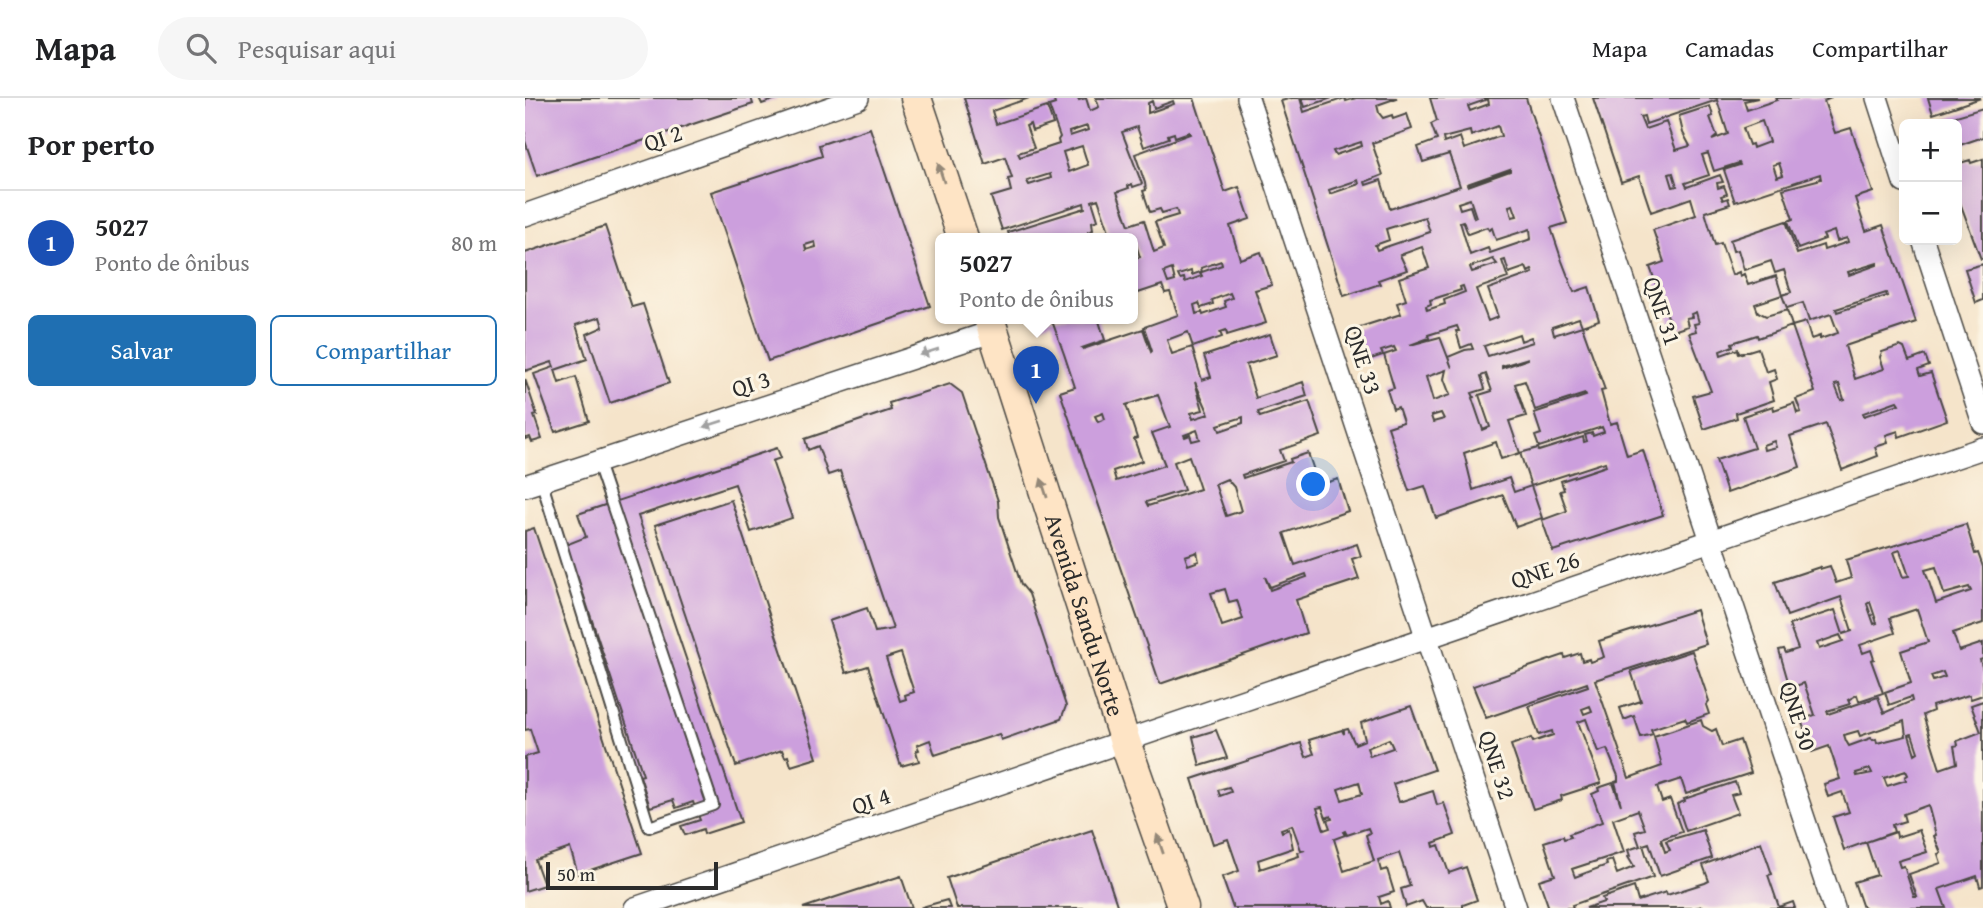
<!DOCTYPE html>
<html lang="pt">
<meta charset="utf-8">
<style>
:root{--surface:#fff;--page:#f6f6f6;--text:#202124;--muted:#757577;--line:#e0e0e0;--accent:#1f6fb2}
body{margin:0;font-family:"Gentium Book Plus",serif;background:var(--page);color:var(--text)}
.controls{position:absolute;right:21px;top:21px;display:grid;overflow:hidden;border-radius:10px;box-shadow:0 7px 28px #0002}
.controls button{width:63px;height:63px;display:grid;place-items:center;padding:0;border:0;border-bottom:2px solid var(--line);background:var(--surface);color:var(--text);font:35px sans-serif}
.scale{position:absolute;left:21px;bottom:18px;width:172px;box-sizing:border-box;padding-left:7px;border:4px solid #2b2b2b;border-top:0;font-size:19px;line-height:24px;white-space:nowrap;color:#2b2b2b;-webkit-text-stroke:5px #fcf5e5;paint-order:stroke}
.you{position:absolute;left:789px;top:387px;width:24px;height:24px;margin:-18px;border:5px solid #fff;border-radius:50%;background:#1a73e8;box-shadow:0 0 0 10px #1a73e833}
.badge{display:grid;place-items:center;width:46px;height:46px;border-radius:50%;background:var(--accent);color:#fff;font-size:23px;font-weight:700}
.pin{position:absolute;translate:-50% -58px;filter:drop-shadow(0 2px 4px #0008)}
.pin::after{content:'';position:absolute;top:37px;width:24px;height:21px;background:inherit;clip-path:polygon(0 0,100% 0,50% 100%)}
.popup{position:absolute;left:410px;top:135px;width:203px;height:91px;box-sizing:border-box;display:grid;place-content:center;border-radius:10px;background:var(--surface);filter:drop-shadow(0 2px 5px #0005);font-size:23px;white-space:nowrap;color:var(--muted)}
.popup b{font-size:26px;color:var(--text)}
.popup::after{content:'';position:absolute;left:50%;top:100%;margin-left:-14px;border:14px solid transparent;border-top-color:var(--surface)}
.list{margin:0;padding:0;list-style:none}
h2{display:flex;justify-content:space-between;align-items:center;height:91px;margin:0;padding:0 28px;font-size:30px}
h2 small{font-size:23px;font-weight:400;color:var(--muted)}
.list li{display:grid;grid-template-columns:46px 1fr auto;gap:21px;align-items:center;box-sizing:border-box;height:105px;padding:0 28px;border-top:2px solid var(--line)}
.list b{display:block;font-size:26px;white-space:nowrap}
.list p{margin:0;font-size:23px;white-space:nowrap;color:var(--muted)}
.list em{font-size:23px;font-style:normal;color:var(--muted)}
.actions{display:flex;gap:14px;padding:21px 28px}
.actions a{flex:1;padding:16px 0;border:2px solid var(--accent);border-radius:10px;text-align:center;font-size:24px;color:var(--accent)}
.actions .main{background:var(--accent);color:#fff}
.icon{flex:none;width:38px;height:38px;fill:none;stroke:currentColor;stroke-width:2;stroke-linecap:round;stroke-linejoin:round}
.map{position:relative;flex:none;width:1458px;height:810px;overflow:hidden}
header{display:flex;align-items:center;gap:42px;box-sizing:border-box;height:98px;padding:0 35px;background:var(--surface);border-bottom:2px solid var(--line)}
header strong{font-size:33px}
nav{display:flex;gap:38px;margin-inline-start:auto;font-size:24px}
.search{width:490px;height:63px;background:var(--page);display:flex;align-items:center;gap:18px;box-sizing:border-box;padding:0 24px;border-radius:38px;color:var(--muted);font-size:26px}
main{display:flex}
aside{flex:1;background:var(--surface)}
.map>svg:first-child{display:block}
</style>
<header>
<strong>Mapa</strong>
<div class="search"><svg class="icon" aria-label="search" viewBox="0 0 24 24"><circle cx="10" cy="10" r="6"/><path d="M15 15l6 6"/></svg>Pesquisar aqui</div>
<nav><a>Mapa</a><a>Camadas</a><a>Compartilhar</a></nav>
</header>
<main>
<aside>
<h2>Por perto<small></small></h2>
<ul class="list">
<li><span class="badge" style="background:#1a4fb4">1</span><div><b>5027</b><p>Ponto de ônibus</p></div><em>80 m</em></li>
</ul>
<div class="actions"><a class="main">Salvar</a><a>Compartilhar</a></div>
</aside>
<div class="map">
<svg width="1458" height="810" viewBox="0 0 1458 810">
<rect width="100%" height="100%" fill="#fcf5e5"/>
<filter id="ink" filterUnits="userSpaceOnUse"><feTurbulence type="fractalNoise" baseFrequency=".0143" numOctaves="2"/><feDisplacementMap in="SourceGraphic" scale="14" xChannelSelector="R" yChannelSelector="G"/><feConvolveMatrix kernelMatrix="1 2 1 2 8 2 1 2 1" color-interpolation-filters="sRGB"/></filter>
<filter id="wash" filterUnits="userSpaceOnUse"><feTurbulence type="fractalNoise" baseFrequency=".00686" numOctaves="4" result="noise"/><feDisplacementMap in="SourceGraphic" scale="28" xChannelSelector="R" yChannelSelector="G"/><feGaussianBlur stdDeviation="1.57" result="paint"/><feColorMatrix in="noise" values="0 0 0 0 0 0 0 0 0 0 0 0 0 0 0 0 0 1.4 0 .05"/><feComposite in="paint" operator="in"/></filter>
<g filter="url(#wash)">
<rect width="100%" height="100%" fill="#f5e4ca"/>
<g id="blocks">
<path fill="#cc9fdd" fill-rule="evenodd" d="M0,0h226l2,6 -216,72 -12,-35z
M234,0h20l-17,6z
M439,0h65l-37,13 4,13 51,-17 6,17 -21,7 -2,-7 -4,2 8,22 -16,5 2,4 39,-13 -1,-4 2,-3 -11,-31 6,-2 -2,-6h25l1,2 7,-2 4,13 9,-4 -3,-9h98l31,94 14,-5 11,32 -20,7 10,33 21,-7 11,33 -17,5 11,33 -39,12 -1,-5 -6,2 2,5 -29,10 -5,-15 -21,8 5,14 20,-7 10,33 9,-3 -7,-21 66,-22 7,21 -31,10 10,33 47,-16 4,14 -49,16 2,5 49,-16 12,35 -41,14 4,11 -42,14 1,3 48,-16 -1,-3 18,-6 11,32 19,-6 10,32 -64,22 11,32 62,-21 4,12 -9,3 7,20 -63,21 10,33 -146,51 -100,-292 15,-5 -11,-33 -12,-33 -12,5 -3,-8h61l7,22 -23,8 1,1 60,-20 8,23 1,-1 -8,-24 34,-12 -8,-23 -5,1 -3,-8 -30,10v-36l8,-2 -5,-15h-3v-4h-28l-1,-5 6,-2 -11,-32 -6,2 6,19 -6,2 1,8 -5,2v2l-12,4h-66l-2,-6 77,-24 -1,-5 -82,27 -11,-33 20,-6 -3,-12 4,-1 -7,-21 -20,7zM627,3l2,7 19,-7 1,3 -26,9v-10zM562,28l1,4 -18,6 -1,-4zM612,29l7,20 25,-9 -1,-3 6,-2 1,4 14,-5 1,2 -55,20 10,29 1,7 -3,1 7,21 10,-3 2,4 14,-4 2,6 -23,7 9,26 -10,4 -10,-32 -15,5 -12,-33 12,-4 -1,-2 4,-2 1,3 9,-3 -20,-52zM557,48l6,19 -19,7 -6,-20zM525,76l1,4 -22,7 -2,-4zM696,163l1,4 -20,7 -1,-4zM647,171l3,12 -7,2 -4,-11zM666,173l1,4 8,-3 2,4 -17,6 -1,-4 -4,1 -2,-4zM705,195l2,5 -8,3 2,6 -23,8 -1,-3 -6,2 -2,-9 5,-2 2,5 12,-4 -1,-4zM670,284l14,32 -16,5 -2,-6 12,-3zM633,297l12,32 -18,6 13,32 -49,16 -3,-10 29,-10 -8,-22 3,-1 -11,-33zM578,315l2,6 -7,3 -3,-6zM718,319v6l-23,8 -2,-6zM672,332l3,9 -8,2 -2,-6 -5,2 -1,-2zM664,358l11,33 -52,17 -2,-4 38,-12 -10,-28zM702,381l7,8 7,24 -15,5 -11,-32zM672,454l2,9 -11,4 -3,-9zM781,476l1,3 -37,13 -5,-13 5,10zM700,491l4,13 8,-2 6,19 -21,7 -11,-33z
M767,0h8l4,14 41,-14 1,3 10,-3h41l-20,7 2,8 4,5 9,-3 1,4 14,-5 5,15 -40,14 11,32 -18,7 1,3 15,-5 9,29 70,-23 -11,-32 -26,8 -5,-15 19,-7 -6,-16 6,-3 -7,-23h96l41,125 -16,5 11,33 12,31 15,-5 10,33 -17,6 -3,-8 -27,9 2,8 28,-9 23,64 -4,1 9,33 7,-2 10,33 16,-5 20,65 -110,36 -11,-31 25,-9 -7,-20 4,-1 -3,-9 45,-15 -1,-4 -74,24 -11,-33 18,-5 1,3 44,-14 1,5 3,-1 -2,-6 7,-2 1,3 11,-4 -2,-5 -63,20 -4,-11 6,-2 -7,-21 52,-17 -1,-2 -50,16 -10,-29 -10,3 11,32 -17,5 11,32 -19,6 -5,-17 -32,11 9,37 36,-12 5,14 17,-6 11,32 -26,9 -13,-32 -67,23 -11,-32 -16,5 -21,-64 15,-5 -5,-15 -5,2 -6,-19 7,-2 -10,-33 12,-4 -2,-4 -13,4 2,4 -18,6 -11,-32 47,-15 -4,-11 9,-3 -7,-22 30,-10 -7,-21 -22,8 7,15 -29,10 2,4 -36,12 -63,-195zM963,1l1,5 -19,7 -2,-5zM973,28l3,10 -37,13 -4,-12 -16,6 -1,-5 27,-7 1,5zM836,44l1,4 -27,9 -2,-4zM985,71v2l-42,15 -1,-2zM833,82l1,4 -29,10 -1,-4zM945,101l6,18 -2,1 -4,-12 -10,3 -2,-6zM988,107l4,11 -5,1 -3,-11zM900,119l5,15 -53,18 -2,-5 14,-5 -3,-11zM938,123l5,13 19,-7 2,3 3,-2 4,12 34,-11 1,10 -41,14 -2,-5 -18,7 -10,-33zM968,161l4,5 -25,8 -2,-5zM980,162l4,13 17,-6 2,5 4,-2 1,3 -45,16 10,28 -10,4 -12,-32 32,-11 -6,-17zM938,188l2,6 -21,8 1,4 -18,6 -1,-4 5,-2 -1,-4 31,-10 -1,-3zM932,228l2,5h-3l5,17 10,-4 2,5 -8,1 -17,7 4,11 -12,-31 -30,8 19,-7 -1,-3zM994,236l2,7 10,-4 2,5 -45,14 -4,-10zM1003,260v1l-26,9v-2zM921,272l-2,9 6,16 -17,6 -7,-24zM961,276l6,17 -13,4 11,32 -7,3 -11,-32 2,-1 -2,-4 13,-4 -4,-13zM916,315l3,6 -11,3 -2,-6z
M777,0h30l-27,9z
M1068,0h165l-14,3 3,9 30,-10 -1,-2h55l-7,3 11,32 16,-5 22,64 -18,6 11,33 17,-6 33,97 -71,24 10,33 29,-10 -4,-12 2,-5 18,-6 4,2 5,13 16,-6 4,11 -11,4 2,6 11,-3 16,47 -48,17 -1,-6 -12,4 2,8 -13,4 3,9 -36,14 -16,-46 -36,12 10,31 -73,26 -11,-33 38,-12 -11,-32 30,-10 1,4 20,-7 3,10 4,-1 -5,-13 19,-7 -23,-66 14,-4 5,17 9,-3v3l18,-6 -7,-19 -22,7 -6,-18 -16,5 -5,-13 9,-3 -7,-22 -9,3 -4,-12 -27,9 -6,-20 -5,1 -3,-11 56,-19 11,33 26,-9 1,5 24,-8 -1,-4 -10,3 -3,-10 -11,4 2,4 -27,10 -10,-28 5,-2 -10,-30 38,-10 -1,-5 -85,28 -11,-32 16,-5 -1,-2 -25,8 -6,-18 -6,2 7,20 -24,8 2,4 33,-12 3,7 -6,1 1,5 6,-2 3,8 -6,2 2,4 5,-2 2,6 -25,8 10,33 6,-2 11,32 7,-3 1,4 4,-2 4,11 28,-9 6,19 -27,9 3,8 8,4 21,-6 5,16 -34,12 -1,-3 -25,8 1,3 -13,5 1,4 17,-6 1,5 19,-6 8,24 8,-3 3,10 -8,3 5,18 -38,13 1,5 -33,11 -11,-33 18,-5 -22,-58 7,-2 -2,-7 5,-1 -3,-11 -5,2 1,3 -6,1 2,8 -15,5 -23,-64 14,-5 -11,-32 43,-15 -5,-17 -40,14 -12,-36 -18,6zM1192,2l11,34 -16,6 5,-4 -7,-19 3,-1 -3,-10 -31,10 4,17 7,13 -14,4 -10,-28 -21,7 -5,-12 4,-1 2,8zM1237,23l7,21 -16,6 -1,-4 -3,1 -6,-17zM1254,65l4,12 -6,2 -4,-12zM1148,75l4,13 -4,1 -4,-13zM1352,165v2l-28,10 -1,-3zM1361,195l1,3 -50,16 -1,-3zM1314,286l5,15 -3,1 -6,-15zM1372,303l2,3 -35,12 -1,-3zM1249,343l2,6 -12,3 -1,-5z
M1403,0h53l-48,16z
M1458,10v29l-26,9v-22h-20l-1,-2z
M345,30l60,178 -162,55 -57,-169 111,-36 -3,-11zM290,144l1,5 -10,3 -1,-5z
M1458,61v99l-2,1 -22,-59 -2,1v-37l13,-4 1,3z
M80,128l27,81 11,-3 26,79 -59,20 -23,-69 16,-7 -3,-10 -24,8 11,34 -32,11 4,13 17,-6 13,44 -34,11 -21,-58 20,-7 -2,-5 -27,9v-118z
M1458,166v36l-7,3 -11,-34z
M0,281l12,36 -3,1 8,23 -10,3 -2,-5 -5,2z
M425,286l12,9 36,108 1,16 22,67 8,10 37,112 -5,13 -60,21 -2,-6 -64,21 -5,-15 -13,5 2,5 -3,1 3,10 -18,5 -33,-100 -22,7 -17,-52 38,-13 8,24 18,-3 -53,-158 -12,4 -10,-29 -10,4 -3,-11 86,-29 -2,-7zM376,555l13,39 -9,3 1,4 -6,2 -14,-43z
M252,350l4,10 -9,3 20,57 -41,14 -16,-48 -97,32 103,306 -37,12 -1,-5 -18,6 -4,-9 19,-6 -7,-18 -17,6 -3,-8 -23,7 -10,-31 3,-1 -66,-200 -4,1 -10,-30 23,-9 -8,-23z
M206,402l86,258 -26,8 -3,-10 -3,1 -3,-7 -46,16 -81,-241z
M1441,426l9,30 3,-1 5,14v56l-30,10 6,18 24,-8v16l-3,1 3,10v25l-12,4 -2,-4 -37,11 1,5 -10,4 17,54 17,-6 -3,-17 4,-1 -1,-4 24,-9 -10,-27 12,-4v185l-3,1 -3,-11 -38,13 7,19h-83l-9,-26 23,-7 -11,-33 30,-10 1,5 22,-7 8,22 -29,9 2,6 4,-1 10,31h3l-8,-23 32,-11 -3,-9 3,-1 -7,-17 2,-1 -8,-30 -25,9 2,7 -13,4 2,7 -50,18 -11,-33 16,-5 -7,-20 -14,5 -4,-13 16,-5 -11,-33 -17,6 -11,-32 14,-5 -11,-32 -14,5 -11,-38 5,-1 2,4 12,-4 -9,-24 46,-15 8,24 9,-3 -11,-34 -54,19 -12,-34 45,-15v2l10,-3 6,17 15,-5 -5,-18zM1375,452l9,26 -6,1 -9,-25zM1411,469l8,27 25,-7 2,4 -35,12 -11,-33zM1345,504l7,21 -3,1 -7,-20zM1392,511l11,33 -27,9 10,32 -26,9 4,13 22,-8 1,4 -28,12 -6,-16 -50,17 -1,-3 23,-7 -2,-4 9,-5 2,6 24,-8 -12,-33 3,-1 -3,-9 -8,3 -3,-8 35,-12 -5,-15zM1315,537l3,6 -24,8 -2,-6zM1418,574l2,5 -12,4 -2,-5zM1379,623l2,15 -29,7 -1,-4 -3,1 -2,-2 -22,8 -3,-5 -2,-6 14,-4 2,5zM1387,636l6,18 -3,2 -6,-19zM1345,671l2,4 -15,3 -1,-3zM1381,673l2,4 -3,2 1,3 -19,6 -3,-8z
M9,430l108,325 -64,21 -8,-26 -35,12 9,25 -19,6v-134l13,-4 -8,-24 -5,1v-199z
M1171,512l10,34 -111,36 34,98 33,-12 -8,-30 15,-5 32,-11 2,6 9,5 4,-2 6,17 18,-6 11,33 -65,21 -5,-15 -24,8 5,15 8,-3 12,33 -21,7 4,13 5,-2 -4,-9 37,-11 9,28 -52,18 -11,-33 -6,2 10,32 -81,28 1,3h-24l-10,-28 16,-5 -11,-33 19,-6 1,3 7,-2 -2,-3 33,-12 -10,-28 7,-3 -1,-3 15,-5 8,22 -6,-23 3,-1v-5l-11,-27 -9,3 -12,-33 -8,3 23,61 -40,13 1,4 -29,9 -22,-64 20,-7 2,4 20,-7 -1,-4 -13,4 -10,-29 59,-20 -1,-3 -101,35 -13,-32 91,-31 1,3 15,-5 2,8 7,-2 1,3 14,-5 -5,-16zM1065,608l2,5 -8,3 -2,-5zM1113,712l7,19 -10,3 5,14 -12,4 2,6 -2,1 6,10 -17,7 -5,-14 -6,2 1,3 -32,12 -3,-8 52,-17 -11,-33z
M1167,553l17,50 -3,4 3,9 -22,8 -2,-4 -34,11 2,5 -12,3 -7,-21 -10,4 -4,-12 21,-7 -10,-30z
M886,608l23,64 -41,14 6,18 34,-11 4,14 7,-2 11,32 -22,8 1,4 5,-2 10,28 17,-6 11,33 -14,5v3h-37l-4,-7 -16,6 -5,-18 9,-3 -11,-33 -21,7 3,11 6,-2 7,23 -15,5 2,7 7,-3 2,7h-157l-11,-31 17,-6 -11,-32 -15,5 -21,-65 109,-36 5,14 8,-3 -5,-14 33,-10 2,4v-4l4,-1 7,15 10,-4 -4,-17zM864,641l4,9 -23,8 -3,-8zM834,684l3,12 -20,6 -4,-11zM704,689l2,5 -11,4 -2,-6zM797,709l4,11 5,-2 1,3 -5,1 3,8 -6,2 -7,-22zM767,727l9,25h4l-7,2 1,4 -39,13 -2,-9 35,-12 -4,-19 -7,3 -1,-3zM843,730l2,5 -4,2 8,26 -30,10 -10,-32 11,-4 -2,-3 2,-1 2,4z
M691,632l11,28 -27,8 -7,-29z
M1210,684l4,11 -8,2 7,18 -52,18 -9,-27 8,-3 -1,-2z
M567,732l26,78h-161l-10,-30z
M1236,744l11,32 -4,1 11,32 14,-5 2,6h-93v-2l-7,2h-109l18,-6 -2,-4 32,-11 4,14 28,-9 1,3 38,-12 4,-2 -6,-16z
M376,778l11,32h-109l36,-12z
M422,802l3,8h-27l-1,-1z"/>
</g>
</g>
<g filter="url(#ink)">
<use href="#blocks" fill-opacity="0" stroke="#494743" stroke-width="2"/>
<g fill="none" stroke-linecap="round" stroke-linejoin="round">
<defs>
<path id="service" d="M16,382l108,347 64,-22 -115,-342"/>
<path id="minor" d="M723,0l268,810
M1038,0l271,810
M1352,0l27,84
M0,117l333,-117
M1398,142l60,183
M0,388l469,-155
M110,810l1348,-460"/>
<g id="secondary">
<path d="M391,0l47,140"/>
<path id="s1" d="M464,220l136,424 58,166"/>
</g>
</defs>
<use href="#service" stroke="#494743" stroke-width="14"/>
<use href="#minor" stroke="#494743" stroke-width="24"/>
<use href="#secondary" stroke="#494743" stroke-width="33"/>
<use href="#service" stroke="#fff" stroke-width="10"/>
<use href="#minor" stroke="#fff" stroke-width="21"/>
<use href="#secondary" stroke="#fee4c5" stroke-width="30"/>
</g>
<defs><path id="oneway-solid" d="M-6-.8H1V-3.2L6.5 0L1 3.2V.8H-6Z" transform="scale(1.75)"/></defs>
<g fill="#948878">
<use href="#oneway-solid" transform="translate(416 75) rotate(-108)"/>
<use href="#oneway-solid" transform="translate(519 390) rotate(-108)"/>
<use href="#oneway-solid" transform="translate(635 746) rotate(-109)"/>
</g>
<g fill="#a0a0a0">
<use href="#oneway-solid" transform="translate(404 254) rotate(162)"/>
<use href="#oneway-solid" transform="translate(188 326) rotate(162)"/>
</g>
</g>
<g text-anchor="middle" stroke-width="6" stroke-linejoin="round" paint-order="stroke">
<g font-size="24" fill="#2b2b2b" stroke="#fcf5e5">
<text transform="translate(138 40) rotate(-19)" y="8">QI 2</text>
<text transform="translate(1137 213) rotate(71)" y="8">QNE 31</text>
<text transform="translate(838 262) rotate(72)" y="8">QNE 33</text>
<text transform="translate(226 286) rotate(-18)" y="8">QI 3</text>
<text transform="translate(1020 472) rotate(-19)" y="8">QNE 26</text>
<text dy="8" stroke="none"><textPath href="#s1" startOffset="312">Avenida Sandu Norte</textPath></text>
<text transform="translate(1273 618) rotate(72)" y="8">QNE 30</text>
<text transform="translate(972 667) rotate(72)" y="8">QNE 32</text>
<text transform="translate(346 703) rotate(-19)" y="8">QI 4</text>
</g>
</g>
</svg>
<div class="controls">
<button>+</button>
<button>−</button>
</div>
<div class="scale">50 m</div>
<div class="you"></div>
<div class="pin badge" style="left:511px;top:306px;background:#1a4fb4">1</div>
<div class="popup"><b>5027</b>Ponto de ônibus</div>
</div>
</main>
